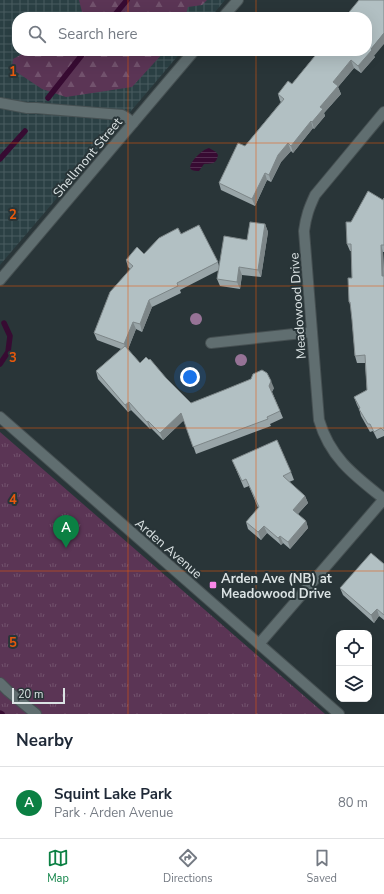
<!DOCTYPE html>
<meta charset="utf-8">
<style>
:root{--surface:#fff;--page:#f2f2f3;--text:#1f2937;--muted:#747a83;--line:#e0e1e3;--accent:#0b8043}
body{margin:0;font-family:"Nunito Sans",sans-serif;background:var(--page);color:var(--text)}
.controls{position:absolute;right:12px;bottom:12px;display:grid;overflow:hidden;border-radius:8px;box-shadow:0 4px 16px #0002}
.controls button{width:36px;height:36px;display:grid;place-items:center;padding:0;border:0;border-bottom:1px solid var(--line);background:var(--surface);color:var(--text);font:20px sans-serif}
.scale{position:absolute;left:12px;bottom:10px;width:53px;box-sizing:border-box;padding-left:4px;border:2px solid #dbe3e4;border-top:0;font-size:11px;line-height:14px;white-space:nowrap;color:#dbe3e4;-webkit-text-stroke:3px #293538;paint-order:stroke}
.you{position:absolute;left:190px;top:377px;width:14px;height:14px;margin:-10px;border:3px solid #fff;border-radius:50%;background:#1a73e8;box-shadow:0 0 0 6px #1a73e833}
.badge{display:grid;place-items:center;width:26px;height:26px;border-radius:50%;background:var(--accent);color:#fff;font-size:13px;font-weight:700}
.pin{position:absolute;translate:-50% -33px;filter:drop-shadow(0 1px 2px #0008)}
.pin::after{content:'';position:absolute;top:21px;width:14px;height:12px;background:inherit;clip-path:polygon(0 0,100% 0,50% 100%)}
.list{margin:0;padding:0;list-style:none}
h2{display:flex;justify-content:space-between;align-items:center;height:52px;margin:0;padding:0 16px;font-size:17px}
h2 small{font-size:13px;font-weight:400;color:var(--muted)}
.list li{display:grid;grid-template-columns:26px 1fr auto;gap:12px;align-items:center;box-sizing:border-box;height:72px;padding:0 16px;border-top:1px solid var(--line)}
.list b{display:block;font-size:15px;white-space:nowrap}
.list p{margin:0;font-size:13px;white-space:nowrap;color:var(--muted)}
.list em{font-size:13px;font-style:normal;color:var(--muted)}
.icon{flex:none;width:22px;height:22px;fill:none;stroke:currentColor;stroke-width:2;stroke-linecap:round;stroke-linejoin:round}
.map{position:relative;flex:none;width:384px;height:714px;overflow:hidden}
.search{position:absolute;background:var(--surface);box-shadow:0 4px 16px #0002;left:12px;right:12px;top:12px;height:44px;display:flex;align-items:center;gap:10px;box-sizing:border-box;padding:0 14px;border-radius:16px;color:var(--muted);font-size:15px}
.sheet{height:124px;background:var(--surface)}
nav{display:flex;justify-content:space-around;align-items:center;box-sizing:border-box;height:56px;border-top:1px solid var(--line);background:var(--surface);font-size:11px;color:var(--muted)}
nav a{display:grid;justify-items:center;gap:2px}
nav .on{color:var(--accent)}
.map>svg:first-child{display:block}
</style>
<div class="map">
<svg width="384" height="714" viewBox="0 0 384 714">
<defs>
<pattern id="industrial-grid" width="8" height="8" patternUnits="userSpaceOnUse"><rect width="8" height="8" fill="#2b4044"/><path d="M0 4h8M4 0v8" fill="none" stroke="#495b5f"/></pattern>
<pattern id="forest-firs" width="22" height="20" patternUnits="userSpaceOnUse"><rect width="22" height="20" fill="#5b3555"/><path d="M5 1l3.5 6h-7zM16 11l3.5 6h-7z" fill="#72526d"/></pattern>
<pattern id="park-tufts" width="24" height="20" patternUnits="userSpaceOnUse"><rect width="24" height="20" fill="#5b3555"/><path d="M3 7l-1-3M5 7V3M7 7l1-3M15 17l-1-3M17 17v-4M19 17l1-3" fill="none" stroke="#72526d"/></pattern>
<pattern id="water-rules" width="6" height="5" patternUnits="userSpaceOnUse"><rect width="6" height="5" fill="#370b32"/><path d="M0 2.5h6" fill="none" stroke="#532e50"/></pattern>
</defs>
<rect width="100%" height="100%" fill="#293538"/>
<path fill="url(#industrial-grid)" d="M0,0h225l-14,17h-194v34h165l-182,214z"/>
<path fill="url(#forest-firs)" d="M79,0h128l-5,5 -14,2 -3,10h-98l-4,-1z
M28,51h137l-33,36 -66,10 -24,-8 -30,-20 1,-10z"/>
<path fill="url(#park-tufts)" d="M0,432l325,282h-325z"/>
<path fill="url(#water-rules)" d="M209,148l7,4 2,3c-2,10 -6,8 -14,9l-5,7c-19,1 -2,-16 4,-20 2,-2 4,-2 6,-3z"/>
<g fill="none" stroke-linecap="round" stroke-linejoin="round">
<path stroke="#370b32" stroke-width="5.5" d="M113,17l14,-17
M48,98l37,-47
M0,159l25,-28
M0,364l8,-12 2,-16 -6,-13
M0,713l2,1"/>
<defs>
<path id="service" d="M0,103l27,5h9l86,7 5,3 6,5
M0,683l8,8 28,23"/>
<path id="minor" d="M384,112l-69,83c-6,13 -9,21 -11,36l15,189c11,38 36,56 65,79
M211,343l101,-11
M259,644l125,-145"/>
<path id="tertiary" d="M223,17l15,-17
M0,280l194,-229
M0,417l339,297"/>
</defs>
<use href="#service" stroke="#465052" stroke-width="12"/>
<use href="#minor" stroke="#465052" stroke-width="12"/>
<use href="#tertiary" stroke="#465052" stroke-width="12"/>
<use href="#service" stroke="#606e70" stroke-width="10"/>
<use href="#minor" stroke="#606e70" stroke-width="10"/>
<use href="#tertiary" stroke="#606e70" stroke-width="10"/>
</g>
<g fill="#967396">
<circle cx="196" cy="319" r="6"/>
<circle cx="241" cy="360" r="6"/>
</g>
<path fill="#99a5a8" d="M319,51l55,5 1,1 -14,16 -7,-5 -16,19 3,7 -17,19 1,3 -11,13 -1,-1 -20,25 -2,-2 -10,11 -10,20 -4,-2 -12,26 -34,-16 -2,-7 26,-37 36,-44 -1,-1 -2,-7 14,-10z
M384,198v54h-1l1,17v167l-7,3 -4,-8 -3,1 -9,-16 -2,-7 -2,-4 -3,-8 13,-7 -2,-27h-8l-2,-7 -3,-36 -1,-14 -2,-4 3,-24 -1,-27h-1l-3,-7 4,-22 32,-22z
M265,224l3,8 -7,45 -19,-2 -2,14 -20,-3 -3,-7 2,-9 -39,20 1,3 -29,14 -10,25 -6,-3 -8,20 12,14 26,15 25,25 83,-15 -2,4 11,26 -13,6 1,2 -75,28 -12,-34 -21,20 -12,-12 -1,1 -19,-19 -3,2 -30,-33 -2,-8 25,-22 -24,-9 -3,-7 36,-64 -2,-2 -2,-7 18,-6 37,-20 37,28 1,4 28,-26z
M232,460l59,12 3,8 -5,2 16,14 3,7 -10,11 8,7 2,7 -18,21 -7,-6 -2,2 -14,-12 -6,7 -13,-11 -2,-7 12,-14 -9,-22 -5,2z
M384,564v56l-5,-4 -5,7 -31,-28 -3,-7z"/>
<path fill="#7d8688" d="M384,33v11l-10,12 1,1 -14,16 -3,-7 13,-17z
M351,60l3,8 -16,19 3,7 -17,19 1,3 -11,13 -2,-7 8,-15 13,-25z
M311,121l2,7 -20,25 -2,-7z
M288,143l3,8 -10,11 -10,20 -2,-7 9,-20z
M265,173l2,7 -12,26 -3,-7z
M265,224l3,8 -7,45 -3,-7z
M381,245l2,7 1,29 -2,-5z
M239,267l3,8 -2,14 -3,-7z
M149,300l3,7 -10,25 -2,-8z
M133,322l3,7 -9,23 -3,-8z
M271,381l3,7 -3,5 -2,-7z
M129,402l2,8 -3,2 -3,-7z
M181,413l3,7 -21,20 -3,-7z
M148,421l3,7 -1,1 -3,-7z
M305,496l3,7 -13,14 -2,-7z
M306,521l2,7 -18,21 -2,-7z
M264,526l3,7 -6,7 -3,-8z
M280,536l3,7 -2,2 -3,-7z
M377,609l2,7 -5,7 -3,-8z"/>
<path fill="#b2c0c3" stroke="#7d8688" d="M359,0h25v33l-13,16 1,1 -14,16 -7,-6 -18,22 5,4 -18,21 3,2 -11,13 -1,-1 -20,25 -3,-3 -10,12 -9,20 -4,-2 -13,26 -33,-16 19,-40 7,3 39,-47 -6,-5 10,-13 4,3 27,-33h48v-34h-22z
M368,191l15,9 1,-2v47h-3l1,31h2v155l-3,-3 -7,4 -4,-8h-2l-9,-15 1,-1 -6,-11 13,-7 -2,-35 -10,1 -3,-36 -2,-18h-1l-1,-24h4l-1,-34h-4l-1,-22h5z
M250,222l15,2 -7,46 -19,-3 -2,15 -20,-3 7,-43 23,4z
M199,225l19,37 -41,21 1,3 -29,14 -9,24 -7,-2 -9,22 -30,-11 16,-41 23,-26 -7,-6 11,-13 7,7 15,-16 19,-10 3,6z
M125,346l15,17 6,-6 3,3 1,-1 16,19 25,25 33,-13 27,-11 2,-5 9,-4 5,3 4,8 -2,5 11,25 -13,6 1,2 -75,28 -12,-34 -21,20 -12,-12 -1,1 -18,-20 -4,3 -29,-34z
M277,440l14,32 -8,4 22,20 -12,14 13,11 -18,21 -8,-6 -2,2 -14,-12 -6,6 -12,-10 13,-15 -13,-28 -4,2 -10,-21z
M371,553l13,11v51l-7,-6 -6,6 -31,-27z"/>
<path fill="none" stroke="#e8590c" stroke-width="1" stroke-opacity="0.55" d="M128,0v17M256,0v17M128,51v663M256,51v663M0,143h384M0,286h384M0,428h384M0,571h384"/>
<rect fill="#f987e8" stroke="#293538" stroke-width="1.5" x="209" y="581" width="8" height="8" rx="2"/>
<g text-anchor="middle" stroke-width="4" stroke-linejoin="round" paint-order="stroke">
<g font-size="13" fill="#dbe3e4" stroke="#293538">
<text transform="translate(87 157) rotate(-50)" y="5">Shellmont Street</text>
<text transform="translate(297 306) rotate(-94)" y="5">Meadowood Drive</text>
<text transform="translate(169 548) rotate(41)" y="5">Arden Avenue</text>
</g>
<g font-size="13" font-weight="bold" fill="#dbe3e4" stroke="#293538" text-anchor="start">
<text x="221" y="583">Arden Ave (NB) at<tspan x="221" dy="15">Meadowood Drive</tspan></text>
</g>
</g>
<g font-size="13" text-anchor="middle" font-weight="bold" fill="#e8590c" stroke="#293538" stroke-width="4" stroke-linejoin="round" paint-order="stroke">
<text x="13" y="76">1</text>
<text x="13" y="219">2</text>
<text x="13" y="362">3</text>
<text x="13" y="504">4</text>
<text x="13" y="647">5</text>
</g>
</svg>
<div class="controls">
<button><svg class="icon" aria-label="locate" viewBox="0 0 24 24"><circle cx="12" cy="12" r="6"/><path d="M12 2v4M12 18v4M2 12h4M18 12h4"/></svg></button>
<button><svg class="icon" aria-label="layers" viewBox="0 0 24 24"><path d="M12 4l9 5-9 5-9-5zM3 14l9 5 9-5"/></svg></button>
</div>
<div class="scale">20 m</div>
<div class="you"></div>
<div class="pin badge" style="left:66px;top:548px">A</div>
<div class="search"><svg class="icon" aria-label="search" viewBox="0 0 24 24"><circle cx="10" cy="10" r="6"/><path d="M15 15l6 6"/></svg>Search here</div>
</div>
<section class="sheet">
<h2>Nearby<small></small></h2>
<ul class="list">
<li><span class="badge">A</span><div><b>Squint Lake Park</b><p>Park · Arden Avenue</p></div><em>80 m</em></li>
</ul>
</section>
<nav>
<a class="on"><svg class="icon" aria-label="map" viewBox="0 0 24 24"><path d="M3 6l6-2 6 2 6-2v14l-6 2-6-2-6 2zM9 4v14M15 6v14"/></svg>Map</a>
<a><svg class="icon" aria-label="directions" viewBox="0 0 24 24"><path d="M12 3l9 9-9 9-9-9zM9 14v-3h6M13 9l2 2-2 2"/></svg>Directions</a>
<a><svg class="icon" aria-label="saved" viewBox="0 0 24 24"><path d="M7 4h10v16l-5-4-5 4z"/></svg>Saved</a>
</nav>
